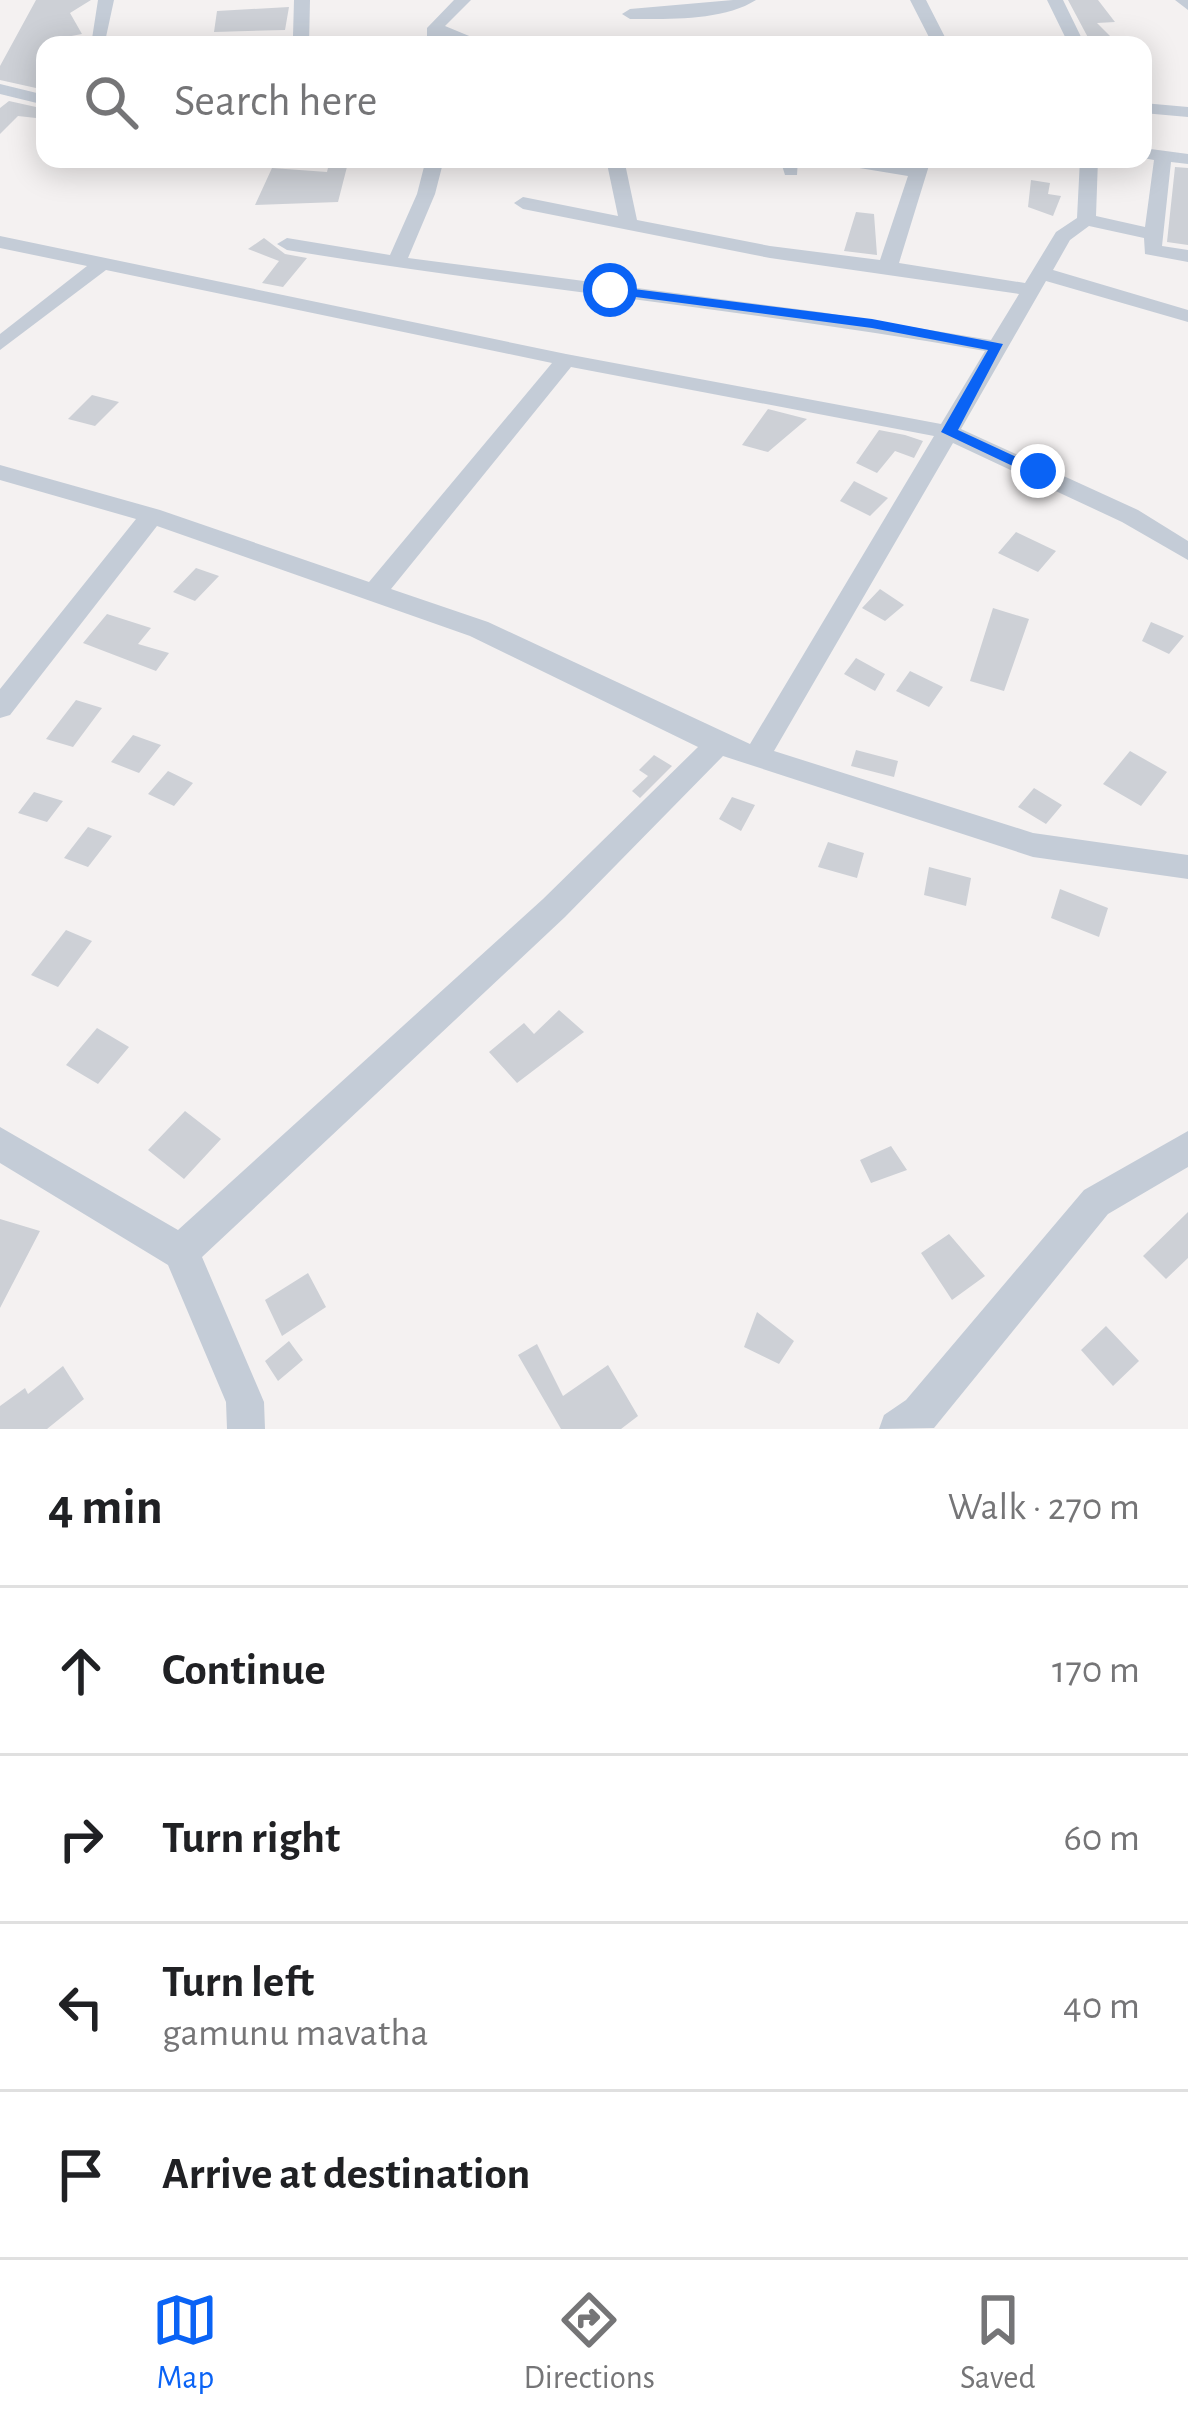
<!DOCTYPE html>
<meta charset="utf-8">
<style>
:root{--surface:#fff;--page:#f2f2f2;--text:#202124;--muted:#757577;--line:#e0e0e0;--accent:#0a63f5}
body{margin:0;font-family:"Alegreya Sans",sans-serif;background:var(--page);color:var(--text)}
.stop{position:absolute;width:36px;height:36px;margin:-27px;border:9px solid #0a63f5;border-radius:50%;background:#fff}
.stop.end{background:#0a63f5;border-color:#fff;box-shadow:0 3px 12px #0008}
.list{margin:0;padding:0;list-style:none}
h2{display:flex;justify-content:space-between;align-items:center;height:156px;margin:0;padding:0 48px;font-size:51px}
h2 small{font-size:39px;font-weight:400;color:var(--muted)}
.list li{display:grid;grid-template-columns:78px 1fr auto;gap:36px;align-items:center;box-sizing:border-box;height:168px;padding:0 48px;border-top:3px solid var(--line)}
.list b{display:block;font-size:45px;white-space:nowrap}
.list p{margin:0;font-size:39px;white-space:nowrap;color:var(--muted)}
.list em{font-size:39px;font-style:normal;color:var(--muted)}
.icon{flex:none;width:66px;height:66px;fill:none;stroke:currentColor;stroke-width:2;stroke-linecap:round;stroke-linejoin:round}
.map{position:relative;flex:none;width:1188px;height:1429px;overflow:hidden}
.search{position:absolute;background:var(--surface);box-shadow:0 6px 30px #0003;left:36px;right:36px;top:36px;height:132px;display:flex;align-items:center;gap:30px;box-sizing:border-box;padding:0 42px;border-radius:24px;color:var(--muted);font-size:45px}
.sheet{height:828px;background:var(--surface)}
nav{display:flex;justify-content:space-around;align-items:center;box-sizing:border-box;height:168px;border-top:3px solid var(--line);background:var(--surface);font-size:33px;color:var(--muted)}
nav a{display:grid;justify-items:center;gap:6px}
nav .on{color:var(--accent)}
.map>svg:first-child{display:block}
</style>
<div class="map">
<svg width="1188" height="1429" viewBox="0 0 1188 1429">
<rect width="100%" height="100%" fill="#f4f1f1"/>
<path fill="#cdd0d6" d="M36,0h55l-21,13 12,21 -37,7v49l-45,-10v-14z
M1068,0h30l17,22 -18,1 22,22h-27z
M289,7l-4,23 -71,2 3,-21z
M9,101l36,8v10l-27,-3 -18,18v-26z
M330,159h19l-11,43 -83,3 17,-37 55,4z
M1175,167l13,1v77l-21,-3z
M1031,180l19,3 -2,11 13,2 -8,20 -25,-9z
M856,212l18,2 3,41 -33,-4z
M264,238l21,16 22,4 -24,29 -21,-4 17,-22 -31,-12z
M92,395l27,7 -24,24 -27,-7z
M768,409l39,10 -39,33 -26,-7z
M879,430l26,5 18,6 -9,17 -19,-7 -18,22 -21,-10z
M854,481l34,17 -18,18 -30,-15z
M1016,532l40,19 -18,21 -40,-19z
M196,568l23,8 -24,25 -22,-9z
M880,589l24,16 -19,16 -23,-13z
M993,608l36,11 -25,72 -34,-10z
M107,614l44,14 -13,16 31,9 -13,18 -73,-28z
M1151,622l33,14 -15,18 -27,-13z
M856,658l29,16 -10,17 -31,-17z
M910,671l33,16 -14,20 -33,-16z
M76,700l26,8 -29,39 -27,-8z
M133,735l28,10 -22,28 -28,-11z
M856,750l42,11 -4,16 -43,-11z
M1130,751l37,21 -26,34 -38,-22z
M654,755l18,11 -32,32 -8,-7 16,-15 -9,-6z
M168,771l25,12 -19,23 -26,-12z
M1034,788l28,17 -16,19 -28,-17z
M34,792l29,9 -16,21 -29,-9z
M732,797l23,8 -14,26 -22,-12z
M88,827l24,9 -24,31 -24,-9z
M828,842l36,11 -7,25 -39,-11z
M929,867l42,11 -5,28 -42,-11z
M1060,889l48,19 -9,29 -48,-19z
M66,930l26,11 -34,46 -27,-12z
M559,1010l25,22 -67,51 -28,-31 35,-29 10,11z
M97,1028l32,19 -31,37 -32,-19z
M185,1111l36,28 -37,40 -36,-29z
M891,1146l16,24 -36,13 -11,-23z
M1188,1212v46l-22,21 -23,-23z
M0,1219l40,12 -40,77z
M949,1234l36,42 -33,24 -31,-47z
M308,1273l18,34 -44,29 -17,-36z
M757,1312l37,29 -15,23 -35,-17z
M1106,1326l33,35 -26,25 -32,-36z
M289,1341l14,19 -25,21 -13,-20z
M537,1344l26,52 45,-31 30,51 -17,13h-60l-43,-74z
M63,1366l21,33 -37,30h-47v-23l25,-18 3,6z"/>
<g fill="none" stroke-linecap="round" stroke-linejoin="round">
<path fill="#c4ccd7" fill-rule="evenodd" d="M98,0h16l-8,37 187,-1 1,-36h16l-1,45h-218z
M454,0h17l-26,26 46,19h-23l-25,-9v9h-16v-17z
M733,0h23c-33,21 -88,19 -126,19l-8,-5 8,-5z
M910,0h16l23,45h-16z
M1047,0h16l22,45h-16z
M1175,0h13v10z
M0,84l45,11v10l-45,-11z
M1143,103l45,4v10l-45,-4z
M1143,148l45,6v10l-17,-2 -9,84 26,4v12l-43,-8 -1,-16 -55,-12 -19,14 -17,30 135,40v12l-142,-41 -85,148 177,81 50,31v19l-66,-38 -169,-79 -179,308 259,82 155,22v24l-155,-22 -310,-101 -158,161 -363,340 62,145 1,27h-38l-1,-27 -58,-137 -168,-102v-36l178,103 365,-331 155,-152 -228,-111 -313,-110 -147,189 -10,3v-29l136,-170 -136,-39v-15l160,45 209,72 183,-219 -446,-93 -106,80v-16l87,-68 -87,-18v-12l566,118 375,70 44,-73c-232,-41 -468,-63 -698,-101l-10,-6 10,-6 103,17 27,-61 9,-35h18l-9,35 -27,64 412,54 171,28 28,-46 -249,-36 -247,-49 -9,-6 9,-6 95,19 -12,-57h18l13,61 133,26 110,14 28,-84 -73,-12 -9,-5 85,6 2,-6h18l-32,104 126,20 31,-51 21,-14 3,-59h18l-2,57 49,11 9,-67 -11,-2zM571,367l363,69 -184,308 -262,-122 -97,-33z
M780,159h18l-1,16h-12z
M1188,1131v36l-80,47 -174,214 -55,1 5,-14 22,-15 178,-210z"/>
</g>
<path fill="#0a63f5" d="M610,286l262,33 131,25 -45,86 89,41 -15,4 -91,-43 47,-82 -116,-22 -267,-35z"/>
</svg>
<div class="stop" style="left:610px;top:290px"></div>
<div class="stop end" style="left:1038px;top:471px"></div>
<div class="search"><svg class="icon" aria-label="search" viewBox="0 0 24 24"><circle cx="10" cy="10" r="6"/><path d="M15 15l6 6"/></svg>Search here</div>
</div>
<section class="sheet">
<h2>4 min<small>Walk · 270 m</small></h2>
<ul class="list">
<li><svg class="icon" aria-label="ahead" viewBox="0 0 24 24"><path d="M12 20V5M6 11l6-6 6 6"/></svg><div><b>Continue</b></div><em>170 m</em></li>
<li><svg class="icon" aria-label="right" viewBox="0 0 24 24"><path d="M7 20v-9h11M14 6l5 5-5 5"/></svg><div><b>Turn right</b></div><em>60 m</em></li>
<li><svg class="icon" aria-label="left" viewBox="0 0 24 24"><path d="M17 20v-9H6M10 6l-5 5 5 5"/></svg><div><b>Turn left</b><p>gamunu mavatha</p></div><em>40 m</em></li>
<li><svg class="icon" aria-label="arrive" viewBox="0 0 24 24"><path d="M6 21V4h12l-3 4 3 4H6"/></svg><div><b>Arrive at destination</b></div></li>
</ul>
</section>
<nav>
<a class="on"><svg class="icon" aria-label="map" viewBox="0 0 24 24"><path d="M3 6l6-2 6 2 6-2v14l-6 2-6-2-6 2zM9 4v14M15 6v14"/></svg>Map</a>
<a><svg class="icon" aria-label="directions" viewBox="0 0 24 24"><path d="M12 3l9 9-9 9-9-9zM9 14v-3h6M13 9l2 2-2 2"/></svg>Directions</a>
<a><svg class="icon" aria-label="saved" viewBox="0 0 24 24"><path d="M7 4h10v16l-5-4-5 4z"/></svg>Saved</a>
</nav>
